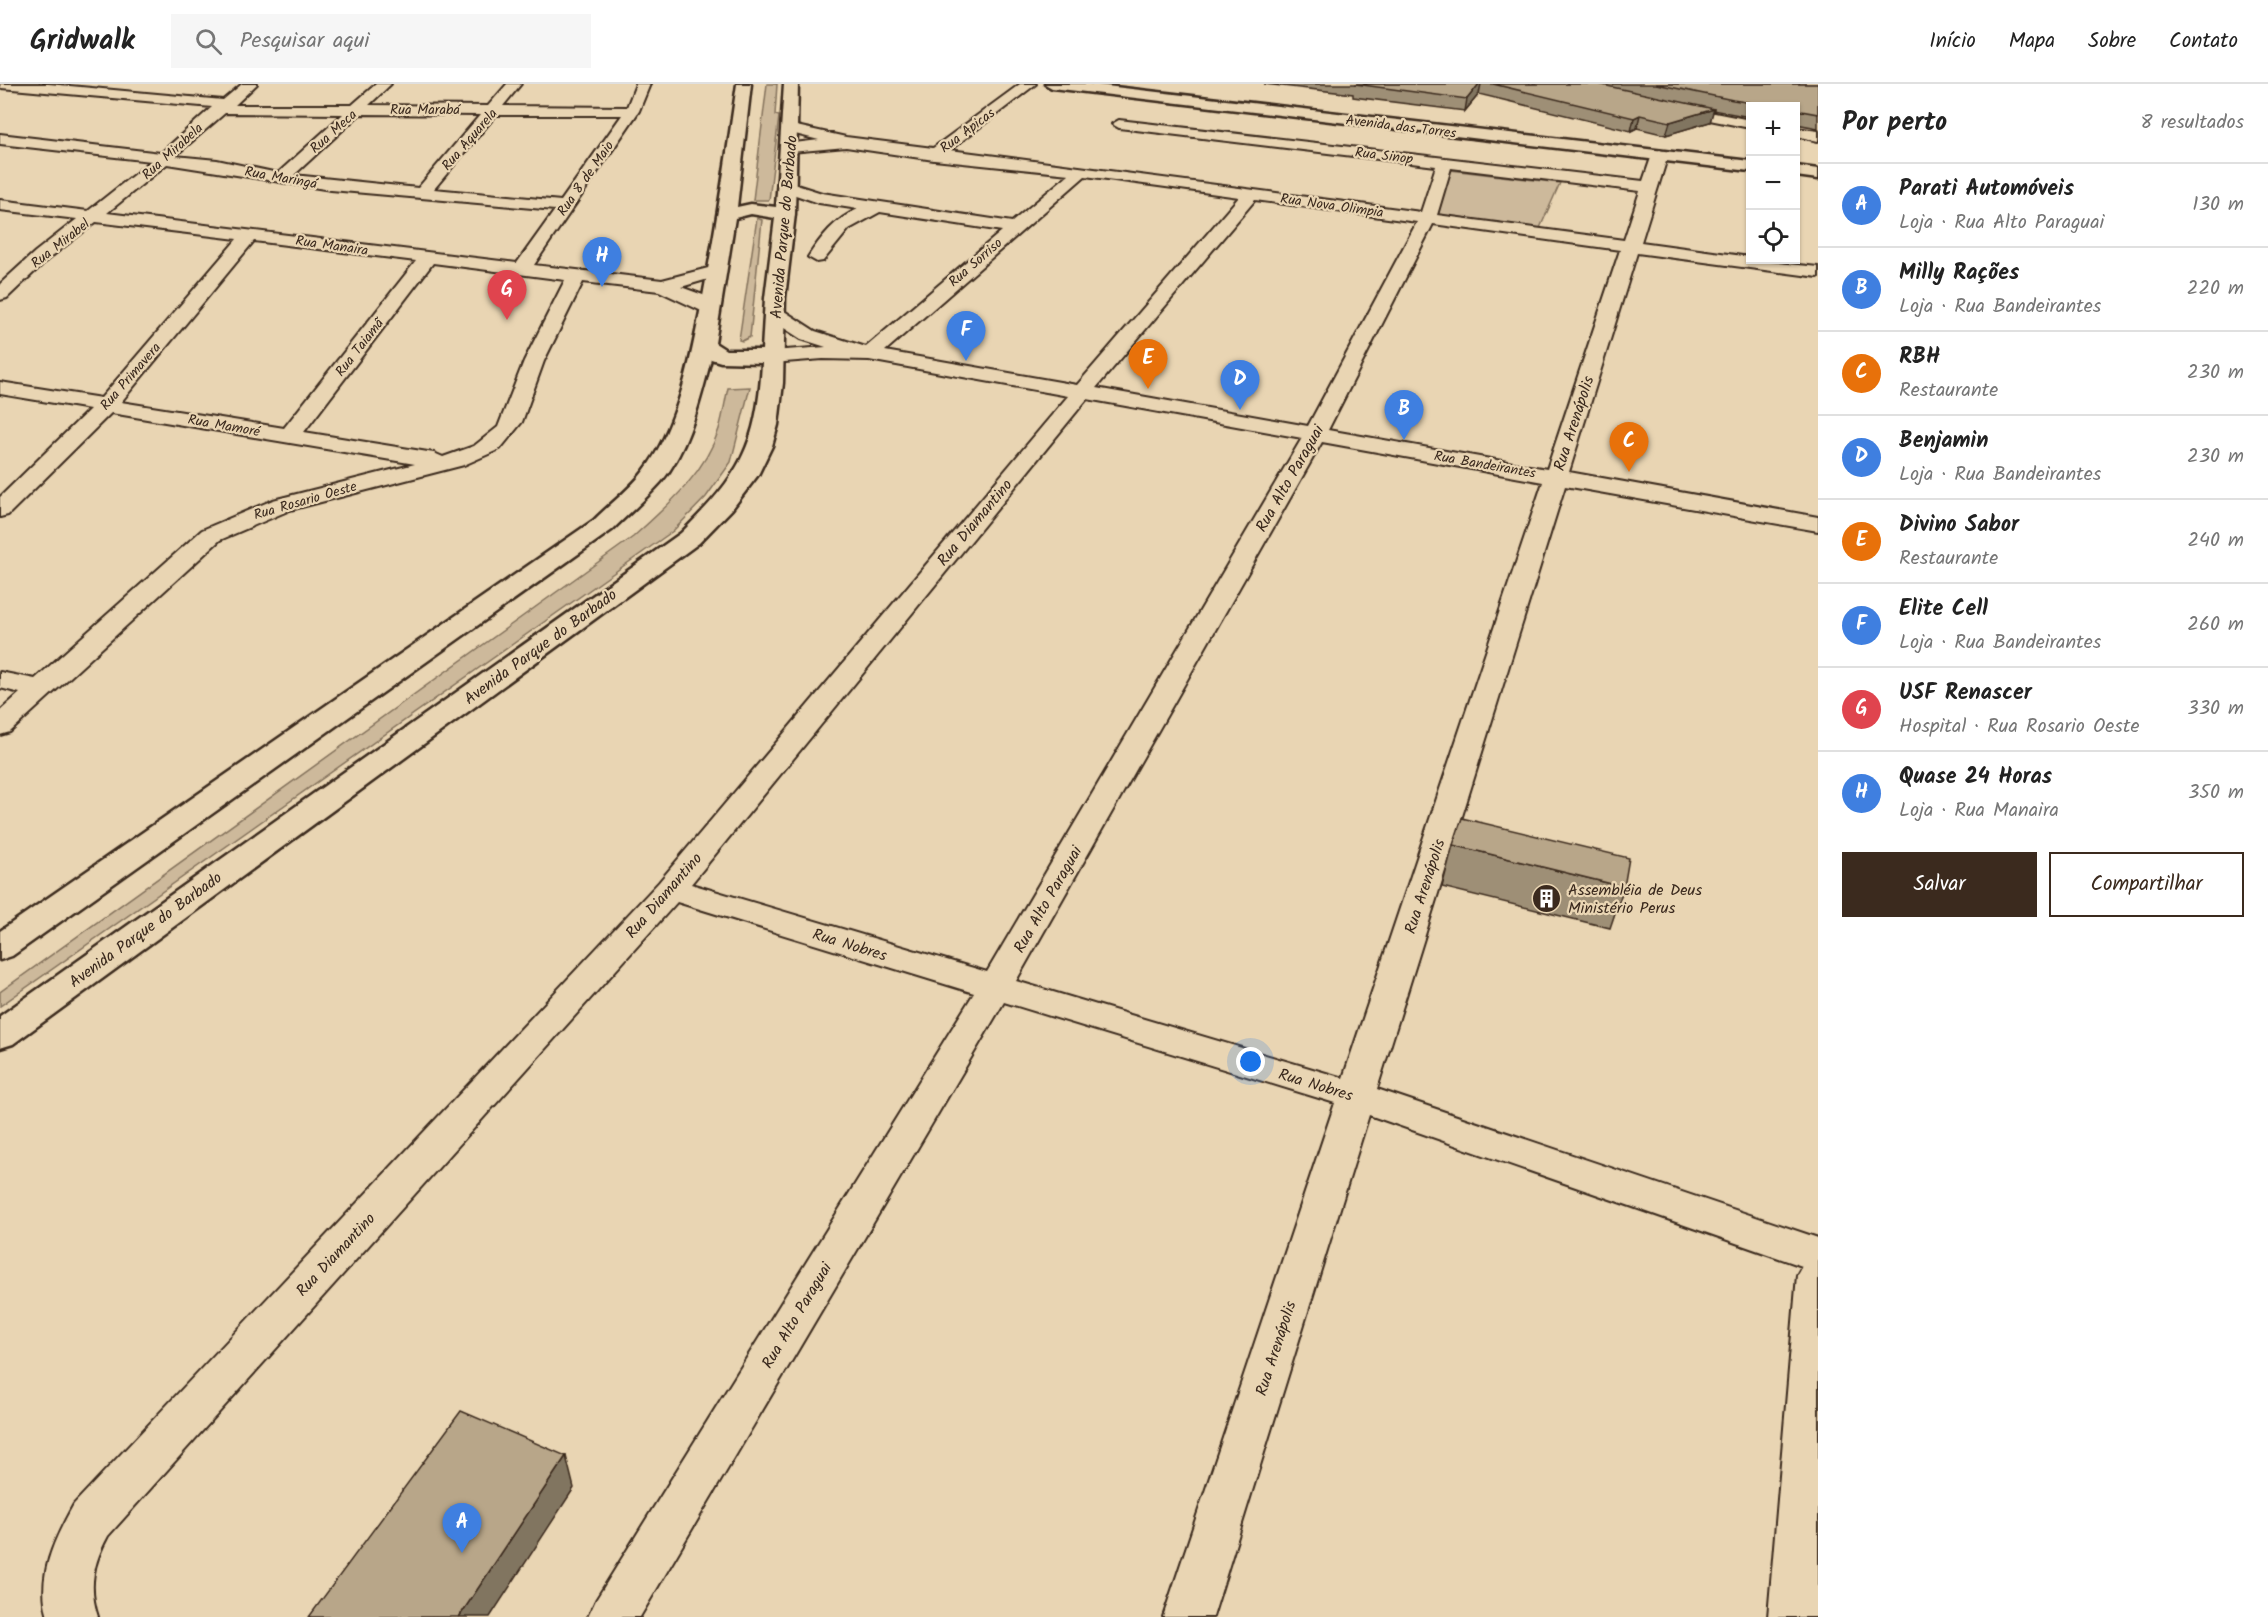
<!DOCTYPE html>
<html lang="pt">
<meta charset="utf-8">
<style>
:root{--surface:#fff;--page:#f6f6f6;--text:#222;--muted:#767676;--line:#e0e0e0;--accent:#3b2a1e}
body{margin:0;font-family:Kalam,sans-serif;background:var(--page);color:var(--text)}
.controls{position:absolute;right:18px;top:18px;display:grid;overflow:hidden;border-radius:0px;box-shadow:0 2px 4px #0004}
.controls button{width:54px;height:54px;display:grid;place-items:center;padding:0;border:0;border-bottom:2px solid var(--line);background:var(--surface);color:var(--text);font:30px sans-serif}
.you{position:absolute;left:1251px;top:978px;width:21px;height:21px;margin:-15px;border:4px solid #fff;border-radius:50%;background:#1a73e8;box-shadow:0 0 0 9px #1a73e833}
.badge{display:grid;place-items:center;width:39px;height:39px;border-radius:50%;background:var(--accent);color:#fff;font-size:20px;font-weight:700}
.pin{position:absolute;translate:-50% -50px;filter:drop-shadow(0 2px 3px #0008)}
.pin::after{content:'';position:absolute;top:32px;width:21px;height:18px;background:inherit;clip-path:polygon(0 0,100% 0,50% 100%)}
.list{margin:0;padding:0;list-style:none}
h2{display:flex;justify-content:space-between;align-items:center;height:78px;margin:0;padding:0 24px;font-size:26px}
h2 small{font-size:20px;font-weight:400;color:var(--muted)}
.list li{display:grid;grid-template-columns:39px 1fr auto;gap:18px;align-items:center;box-sizing:border-box;height:84px;padding:0 24px;border-top:2px solid var(--line)}
.list b{display:block;font-size:22px;white-space:nowrap}
.list p{margin:0;font-size:20px;white-space:nowrap;color:var(--muted)}
.list em{font-size:20px;font-style:normal;color:var(--muted)}
.actions{display:flex;gap:12px;padding:18px 24px}
.actions a{flex:1;padding:14px 0;border:2px solid var(--accent);border-radius:0px;text-align:center;font-size:21px;color:var(--accent)}
.actions .main{background:var(--accent);color:#fff}
.icon{flex:none;width:33px;height:33px;fill:none;stroke:currentColor;stroke-width:2;stroke-linecap:round;stroke-linejoin:round}
.map{position:relative;flex:none;width:1818px;height:1533px;overflow:hidden}
header{display:flex;align-items:center;gap:36px;box-sizing:border-box;height:84px;padding:0 30px;background:var(--surface);border-bottom:2px solid var(--line)}
header strong{font-size:28px}
nav{display:flex;gap:33px;margin-inline-start:auto;font-size:21px}
.search{width:420px;height:54px;background:var(--page);display:flex;align-items:center;gap:15px;box-sizing:border-box;padding:0 21px;border-radius:0px;color:var(--muted);font-size:22px}
main{display:flex}
aside{flex:1;background:var(--surface)}
.map>svg:first-child{display:block}
</style>
<header>
<strong>Gridwalk</strong>
<div class="search"><svg class="icon" aria-label="search" viewBox="0 0 24 24"><circle cx="10" cy="10" r="6"/><path d="M15 15l6 6"/></svg>Pesquisar aqui</div>
<nav><a>Início</a><a>Mapa</a><a>Sobre</a><a>Contato</a></nav>
</header>
<main>
<div class="map">
<svg width="1818" height="1533" viewBox="0 0 1818 1533">
<rect width="100%" height="100%" fill="#e9d5b3"/>
<filter id="ink" filterUnits="userSpaceOnUse"><feTurbulence type="fractalNoise" baseFrequency=".0167" numOctaves="2"/><feDisplacementMap in="SourceGraphic" scale="12" xChannelSelector="R" yChannelSelector="G"/><feConvolveMatrix kernelMatrix="1 2 1 2 8 2 1 2 1" color-interpolation-filters="sRGB"/></filter>
<g filter="url(#ink)">
<path fill="#cdb99b" stroke="#84725c" stroke-width="1.5" d="M767,0h10l-2,31 4,1 -10,84h-16z
M1450,86l110,13 -20,45 -102,-13z
M757,134l5,2 -12,117 -8,4 -3,-1z
M750,303l-19,75 -25,35 -33,34 -673,475v-14l633,-455c33,-30 72,-63 86,-108 4,-13 6,-28 9,-41z"/>
<g fill="none" stroke-linecap="round" stroke-linejoin="round">
<defs>
<path id="minor" d="M0,0h48l175,16 19,-16h15l-22,21h117l24,-21h15l-22,21 119,1 19,-22h14l-18,22 124,1 9,-23h14l-11,27 -105,154 128,15 54,-14 9,5 -3,4 -41,12 22,8 15,13 -10,6 -49,-23 -76,-9 -39,79 -22,61 -22,27 -36,16 -174,45 -70,30 -210,192 -10,3v-24l20,-18 -20,-5v-16l35,7 167,-149 71,-30 142,-36 -304,-51 -103,102 -8,2v-20l90,-88 -90,-15v-12l101,16 136,-159 -141,-17 -49,38 -40,38 -7,2v-16l35,-32 42,-33 -77,-9v-10l88,11 63,-50 -151,-17v-10l161,19 51,-46 -211,-19zM225,29l118,1 -65,59 -61,-13 -42,-4zM360,30l120,1 -62,73 -124,-13zM496,31h126l-61,86 -127,-12zM167,80l164,26 224,20 -38,53 -410,-50zM254,157l162,20 -132,167 -163,-26zM433,179l132,17 -41,81 -26,66 -24,19 -31,11 -9,-4 -130,-21z
M1020,0h16l-86,66 471,62 15,-46 -317,-38 -7,-4 7,-4 524,61 9,-26 8,-5 8,5 -27,87 109,15v3l68,7v10l-181,-24 -68,219 249,45v14l-253,-45 -188,603 441,149v379h-50l29,-342 5,-9 -433,-151 -156,502h-50l172,-514 -331,-101 -364,615h-52l8,-17 378,-607 -297,-91 -569,634c-15,27 -20,51 -10,81h-50c-12,-41 6,-77 26,-113l585,-622 409,-486 -199,-36 -46,-1 -51,4 -7,-2 -3,-4 3,-4 7,-2 54,-4 -25,-8 -34,-22 -3,-4 3,-4h14l34,22 51,16 136,-116 -122,-19 -31,17 -26,32 -6,1 -9,-5c13,-20 27,-38 50,-48l-39,-6 -38,-13 -2,-3 2,-3 6,-2 35,11 190,29 57,-48 -135,-14 -88,-13 -55,5 -8,-5 3,-3 33,-4 -32,-8 -2,-3 2,-3 5,-1 54,12 87,11zM1451,84l189,23 -16,49 -187,-25zM1085,92l154,21 -162,188 -192,-34zM1255,116l162,22 -109,204 -212,-38zM1433,140l187,26 -73,219 -219,-39zM1087,315l215,39 -315,534 -296,-88zM1322,358l221,40 -200,596 -327,-97z
M1669,20l81,16v8l-86,-17 -2,-3z
M1796,44l22,3v10l-22,-5z"/>
<path id="secondary" d="M737,0h14l-14,123 14,-3 25,3 8,-123h14l-3,130 -10,84 -2,85 -5,42 -6,21 -14,29 -26,34 -33,34 -686,501 -13,4v-32l681,-483c59,-58 76,-86 81,-170l-41,-1 -10,-3c-11,41 -22,90 -50,123 -15,17 -33,32 -49,48l-600,426 -12,4v-29l594,-411c16,-16 36,-31 49,-48 37,-46 50,-124 61,-181 13,-69 23,-138 33,-207zM751,130l24,4 -10,80 -3,52h-36l-11,-7 20,-125z"/>
<path id="primary" d="M1045,0h44l661,77v10l-698,-83z
M1796,82l22,3v10l-22,-3z"/>
</defs>
<use href="#minor" stroke="#3b2a1e" stroke-width="4"/>
<use href="#secondary" stroke="#3b2a1e" stroke-width="5"/>
<use href="#primary" stroke="#3b2a1e" stroke-width="5"/>
<use href="#minor" fill="#e9d5b3" fill-rule="evenodd"/>
<use href="#secondary" fill="#e9d5b3" fill-rule="evenodd"/>
<use href="#primary" fill="#e9d5b3" fill-rule="evenodd"/>
</g>
<path fill="#9e8f76" stroke="#3b2a1e" stroke-width="1.5" d="M1264,0h554v44l-22,-4v-18h-46v11l-37,-7 -3,12 -44,13 -29,-7 -6,3 -152,-37 -14,17 -112,-14v-3z
M1453,761l171,42 -14,41 -168,-41z"/>
<path fill="#817460" stroke="#3b2a1e" stroke-width="1.5" d="M1479,0h2l-2,10 -14,17 2,-12z
M1714,25l-4,13 -44,13 4,-13z
M1640,31l-3,13 -6,3 3,-13z
M566,1372l8,32 -84,129h-31z"/>
<path fill="#b8a689" stroke="#3b2a1e" stroke-width="1.5" d="M1355,0h124l-12,15z
M1493,0h105l116,25 -44,13 -30,-7 -6,3z
M1656,0h162v30l-22,-4v-4h-25l-38,-6z
M1462,734l167,40 -5,29 -171,-42z
M461,1327l105,45 -107,161h-150z"/>
</g>
<defs>
<symbol id="building-disc" viewBox="-11 -11 22 22"><circle r="9.5" fill="#3b2a1e" stroke="#e9d5b3"/><path d="M-4-6H4V6H1V3H-1V6H-4ZM-2.5-4.3h1.7v1.8h-1.7ZM.8-4.3h1.7v1.8H.8ZM-2.5-1h1.7V.8h-1.7ZM.8-1h1.7V.8H.8Z" fill="#fff"/></symbol>
</defs>
<g fill-rule="evenodd">
<use href="#building-disc" x="1530" y="798" width="33" height="33"/>
</g>
<g text-anchor="middle" stroke-width="4.5" stroke-linejoin="round" paint-order="stroke">
<g font-size="14" fill="#3b2a1e" stroke="#e9d5b3">
<text x="425" y="30">Rua Marabá</text>
<text transform="translate(1401 42) rotate(7)" y="5">Avenida das Torres</text>
<text transform="translate(967 46) rotate(-37)" y="5">Rua Apicas</text>
<text transform="translate(333 47) rotate(-42)" y="5">Rua Meca</text>
<text transform="translate(469 55) rotate(-49)" y="5">Rua Aquarela</text>
<text transform="translate(172 67) rotate(-42)" y="5">Rua Mirabela</text>
<text transform="translate(1384 71) rotate(7)" y="5">Rua Sinop</text>
<text transform="translate(281 93) rotate(10)" y="5">Rua Maringá</text>
<text transform="translate(585 94) rotate(-55)" y="5">Rua 8 de Maio</text>
<text transform="translate(1332 121) rotate(8)" y="5">Rua Nova Olimpia</text>
<text transform="translate(60 159) rotate(-38)" y="5">Rua Mirabel</text>
<text transform="translate(332 161) rotate(8)" y="5">Rua Manaira</text>
<text transform="translate(975 178) rotate(-41)" y="5">Rua Sorriso</text>
<text transform="translate(359 263) rotate(-52)" y="5">Rua Taiamã</text>
<text transform="translate(130 292) rotate(-49)" y="5">Rua Primavera</text>
<text transform="translate(224 341) rotate(10)" y="5">Rua Mamoré</text>
<text transform="translate(1485 380) rotate(10)" y="5">Rua Bandeirantes</text>
<text transform="translate(305 416) rotate(-16)" y="5">Rua Rosario Oeste</text>
</g>
<g font-size="16" fill="#3b2a1e" stroke="#e9d5b3">
<text transform="translate(783 143) rotate(-85)" y="6">Avenida Parque do Barbado</text>
<text transform="translate(1573 339) rotate(-72)" y="6">Rua Arenápolis</text>
<text transform="translate(1289 394) rotate(-60)" y="6">Rua Alto Paraguai</text>
<text transform="translate(974 438) rotate(-50)" y="6">Rua Diamantino</text>
<text transform="translate(540 562) rotate(-36)" y="6">Avenida Parque do Barbado</text>
<text transform="translate(1424 802) rotate(-72)" y="6">Rua Arenápolis</text>
<text transform="translate(663 811) rotate(-49)" y="6">Rua Diamantino</text>
<text transform="translate(1047 815) rotate(-60)" y="6">Rua Alto Paraguai</text>
<text transform="translate(145 845) rotate(-36)" y="6">Avenida Parque do Barbado</text>
<text transform="translate(850 860) rotate(17)" y="6">Rua Nobres</text>
<text transform="translate(1316 1000) rotate(17)" y="6">Rua Nobres</text>
<text transform="translate(335 1170) rotate(-47)" y="6">Rua Diamantino</text>
<text transform="translate(796 1231) rotate(-59)" y="6">Rua Alto Paraguai</text>
<text transform="translate(1275 1264) rotate(-72)" y="6">Rua Arenápolis</text>
</g>
<g font-size="16" fill="#3b2a1e" stroke="#e9d5b3" text-anchor="start">
<text x="1568" y="811">Assembléia de Deus<tspan x="1568" dy="18">Ministério Perus</tspan></text>
</g>
</g>
</svg>
<div class="controls">
<button>+</button>
<button>−</button>
<button><svg class="icon" aria-label="locate" viewBox="0 0 24 24"><circle cx="12" cy="12" r="6"/><path d="M12 2v4M12 18v4M2 12h4M18 12h4"/></svg></button>
</div>
<div class="you"></div>
<div class="pin badge" style="left:462px;top:1469px;background:#3f7fe0">A</div>
<div class="pin badge" style="left:1404px;top:356px;background:#3f7fe0">B</div>
<div class="pin badge" style="left:1629px;top:388px;background:#e8710a">C</div>
<div class="pin badge" style="left:1240px;top:326px;background:#3f7fe0">D</div>
<div class="pin badge" style="left:1148px;top:305px;background:#e8710a">E</div>
<div class="pin badge" style="left:966px;top:277px;background:#3f7fe0">F</div>
<div class="pin badge" style="left:507px;top:236px;background:#e0444e">G</div>
<div class="pin badge" style="left:602px;top:203px;background:#3f7fe0">H</div>
</div>
<aside>
<h2>Por perto<small>8 resultados</small></h2>
<ul class="list">
<li><span class="badge" style="background:#3f7fe0">A</span><div><b>Parati Automóveis</b><p>Loja · Rua Alto Paraguai</p></div><em>130 m</em></li>
<li><span class="badge" style="background:#3f7fe0">B</span><div><b>Milly Rações</b><p>Loja · Rua Bandeirantes</p></div><em>220 m</em></li>
<li><span class="badge" style="background:#e8710a">C</span><div><b>RBH</b><p>Restaurante</p></div><em>230 m</em></li>
<li><span class="badge" style="background:#3f7fe0">D</span><div><b>Benjamin</b><p>Loja · Rua Bandeirantes</p></div><em>230 m</em></li>
<li><span class="badge" style="background:#e8710a">E</span><div><b>Divino Sabor</b><p>Restaurante</p></div><em>240 m</em></li>
<li><span class="badge" style="background:#3f7fe0">F</span><div><b>Elite Cell</b><p>Loja · Rua Bandeirantes</p></div><em>260 m</em></li>
<li><span class="badge" style="background:#e0444e">G</span><div><b>USF Renascer</b><p>Hospital · Rua Rosario Oeste</p></div><em>330 m</em></li>
<li><span class="badge" style="background:#3f7fe0">H</span><div><b>Quase 24 Horas</b><p>Loja · Rua Manaira</p></div><em>350 m</em></li>
</ul>
<div class="actions"><a class="main">Salvar</a><a>Compartilhar</a></div>
</aside>
</main>
